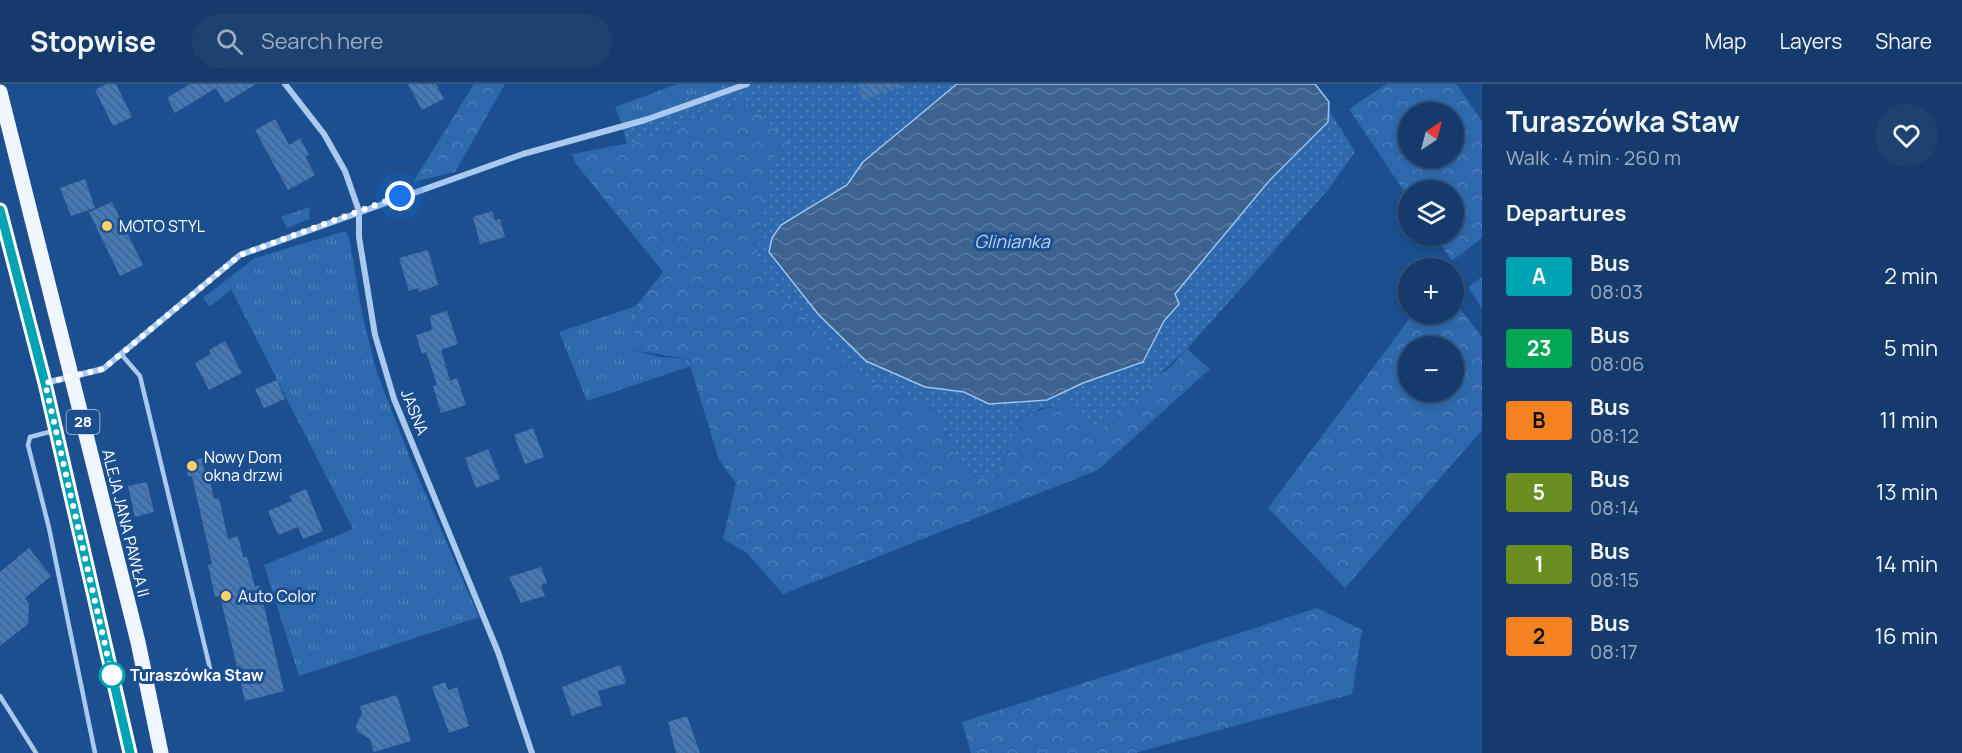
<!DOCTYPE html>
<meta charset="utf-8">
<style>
body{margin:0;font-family:Manrope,sans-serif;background:#1d4271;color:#f1f3f6;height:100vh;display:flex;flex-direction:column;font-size:22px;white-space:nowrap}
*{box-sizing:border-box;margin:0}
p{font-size:20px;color:#9dadc1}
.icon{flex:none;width:33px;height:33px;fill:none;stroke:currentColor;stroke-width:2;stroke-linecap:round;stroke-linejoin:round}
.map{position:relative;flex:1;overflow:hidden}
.drawer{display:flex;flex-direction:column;background:#143b6b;width:480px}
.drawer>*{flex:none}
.badge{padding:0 12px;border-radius:4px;font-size:21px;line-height:39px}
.needle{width:39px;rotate:36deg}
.buttons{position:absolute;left:1398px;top:18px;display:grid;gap:12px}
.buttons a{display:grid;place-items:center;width:66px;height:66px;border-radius:50%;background:#143b6b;box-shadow:0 3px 9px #0003,0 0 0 2px #33557e;font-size:30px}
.you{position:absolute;width:30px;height:30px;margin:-15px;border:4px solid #fff;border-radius:50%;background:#1a73e8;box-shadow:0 0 0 9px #1a73e833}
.map>.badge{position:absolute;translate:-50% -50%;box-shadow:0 0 0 3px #fff}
h2{padding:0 24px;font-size:22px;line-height:54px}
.round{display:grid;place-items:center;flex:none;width:63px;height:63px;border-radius:32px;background:#1d4271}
.head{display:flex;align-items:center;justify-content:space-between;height:102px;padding:0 24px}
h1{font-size:28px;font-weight:700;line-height:45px}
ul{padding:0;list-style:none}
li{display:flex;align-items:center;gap:18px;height:72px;padding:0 24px}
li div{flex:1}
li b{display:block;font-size:22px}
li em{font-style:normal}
li .badge{min-width:66px;font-weight:700;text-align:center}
header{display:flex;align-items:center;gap:36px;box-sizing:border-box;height:84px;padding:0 30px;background:#143b6b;border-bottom:2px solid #33557e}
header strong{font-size:28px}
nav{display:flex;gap:33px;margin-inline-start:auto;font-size:21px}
.search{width:420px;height:54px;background:#1d4271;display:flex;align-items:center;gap:15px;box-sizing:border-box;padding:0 21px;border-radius:33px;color:#9dadc1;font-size:22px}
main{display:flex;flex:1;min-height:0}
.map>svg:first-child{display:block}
.grass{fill:url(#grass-tufts)}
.forest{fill:url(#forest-crowns);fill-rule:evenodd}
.park{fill:url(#park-dots)}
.water{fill:url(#water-waves);stroke:#9cc4f0;stroke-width:1.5}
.building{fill:url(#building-back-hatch)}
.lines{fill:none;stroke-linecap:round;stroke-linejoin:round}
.lane{stroke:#a9c9ee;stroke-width:4.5}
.street{stroke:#a9c9ee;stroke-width:6}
.primary{stroke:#f0f6ff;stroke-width:15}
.line-casing{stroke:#fff;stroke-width:14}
.line{stroke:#00a3b4;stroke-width:9}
.walk{stroke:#fff;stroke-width:6;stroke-dasharray:0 10.8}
.poi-dot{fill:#ffd166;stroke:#1b4f8f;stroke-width:2}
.stop-dot{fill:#fff;stroke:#00a3b4;stroke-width:3}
.labels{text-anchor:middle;stroke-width:6;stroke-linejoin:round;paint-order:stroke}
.shield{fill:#1b4f8f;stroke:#bbcadd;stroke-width:1.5}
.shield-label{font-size:15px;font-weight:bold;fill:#fff}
.poi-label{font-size:16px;fill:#fff;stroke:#1b4f8f;text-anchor:start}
.street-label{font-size:16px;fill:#fff;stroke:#1b4f8f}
.stop-label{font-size:16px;font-weight:bold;fill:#fff;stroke:#1b4f8f;text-anchor:start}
.water-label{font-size:18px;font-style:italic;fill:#b5d3f5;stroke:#1b4f8f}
</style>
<header>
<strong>Stopwise</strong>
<div class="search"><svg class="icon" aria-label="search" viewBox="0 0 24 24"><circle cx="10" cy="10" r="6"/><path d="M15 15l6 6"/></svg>Search here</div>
<nav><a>Map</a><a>Layers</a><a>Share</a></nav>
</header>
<main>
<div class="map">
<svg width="1482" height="669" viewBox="0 0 1482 669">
<defs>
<pattern id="grass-tufts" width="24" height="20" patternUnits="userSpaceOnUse" patternTransform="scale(1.5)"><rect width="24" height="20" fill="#2e69ad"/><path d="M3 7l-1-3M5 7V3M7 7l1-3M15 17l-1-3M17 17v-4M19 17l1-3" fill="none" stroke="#4d80b9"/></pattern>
<pattern id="forest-crowns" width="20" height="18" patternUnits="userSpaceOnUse" patternTransform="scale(1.5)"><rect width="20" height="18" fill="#2e69ad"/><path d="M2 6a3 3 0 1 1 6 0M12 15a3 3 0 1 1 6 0" fill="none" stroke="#4d80b9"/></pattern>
<pattern id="park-dots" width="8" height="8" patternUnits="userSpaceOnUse" patternTransform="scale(1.5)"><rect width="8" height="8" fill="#2e69ad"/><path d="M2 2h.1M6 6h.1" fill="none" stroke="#4d80b9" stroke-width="1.8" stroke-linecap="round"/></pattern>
<pattern id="water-waves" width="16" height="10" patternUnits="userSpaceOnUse" patternTransform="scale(1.5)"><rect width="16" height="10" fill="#3c6290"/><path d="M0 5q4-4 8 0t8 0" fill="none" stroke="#597aa1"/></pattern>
<pattern id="building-back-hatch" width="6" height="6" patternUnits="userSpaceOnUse" patternTransform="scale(1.5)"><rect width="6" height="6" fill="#4478b7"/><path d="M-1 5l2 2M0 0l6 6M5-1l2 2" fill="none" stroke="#486282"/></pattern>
</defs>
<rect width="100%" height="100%" fill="#1b4f8f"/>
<g class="grass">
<polygon points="678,0 726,0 621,38 615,23"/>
<polygon points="310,123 309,135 287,144 281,133"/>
<polygon points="345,147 349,153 362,229 377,289 412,379 479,533 299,592 264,481 353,445 231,205 210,223 203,214 255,174"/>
<polygon points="636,222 632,266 661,273 688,275 691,282 587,317 559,248"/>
</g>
<g class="forest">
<polygon points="474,0 505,0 455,88 413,98"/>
<path d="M1387,0H1456L1482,37V154L1452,177L1435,152H1454V106H1408V113L1349,25ZM1408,28H1454V74H1408Z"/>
<path d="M748,19L792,60L920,320L936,331L967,393H996L1019,335C1063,314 1115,310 1160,290C1170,286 1179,273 1187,265L1210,285L1098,386L783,510L746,468L723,455L736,399L719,376L688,275L632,266L636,222L663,188L576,80L572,70L656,54L677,40Z"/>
<polygon points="1482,193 1482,224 1468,203"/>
<path d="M1454,217L1482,253V346L1345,504L1268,424L1413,230H1454ZM1454,262V308H1408V262Z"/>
<polygon points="1317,524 1362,546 1352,610 1135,669 971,669 962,638"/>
</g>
<polygon class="park" points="726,0 1313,0 1355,68 1327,107 1187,265 1095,349 1071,319 1042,324 1019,335 996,393 967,393 936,331 920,320 855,290 756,179 768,78 791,60 748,19 677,40 656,54 627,60 621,38"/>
<polygon class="water" points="957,0 1315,0 1329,18 1328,38 1269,97 1175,210 1179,220 1164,237 1143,278 1083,299 1047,316 989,320 964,308 925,303 866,277 818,230 769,168 772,154 781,141 847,101 863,78"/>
<g class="building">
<polygon points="107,0 116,0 132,33 113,42 95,6"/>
<polygon points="190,0 256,0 225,19 216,4 175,29 167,14"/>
<polygon points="408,0 436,0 444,15 422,26"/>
<polygon points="858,0 901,0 902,3 862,16"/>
<polygon points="275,35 289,61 300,54 309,71 305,72 315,91 288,106 255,46"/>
<polygon points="85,95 95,124 71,132 60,104"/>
<polygon points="112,118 143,181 120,192 89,128"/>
<polygon points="492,127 495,136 500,135 505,153 480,160 473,133"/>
<polygon points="428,166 438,201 419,208 418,204 409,207 399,174"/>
<polygon points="447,227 458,260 441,266 450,297 457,294 466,321 441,329 433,302 437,301 426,268 422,270 416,251 432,246 430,232"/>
<polygon points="225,257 242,289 209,306 195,279 211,270 209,266"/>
<polygon points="277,296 285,315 264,324 255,305"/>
<polygon points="533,344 544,373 525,380 514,351"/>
<polygon points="488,365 500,395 476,404 465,374"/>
<polygon points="202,374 205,388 208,387 214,415 219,414 228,455 238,452 243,473 247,473 255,503 259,501 284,607 245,617 220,512 215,513 208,481 212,480 192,392 188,392 186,379"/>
<polygon points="147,398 154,428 135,433 128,402"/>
<polygon points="306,405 323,447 303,455 298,443 278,451 268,427 292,417 290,412"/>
<polygon points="29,464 51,492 25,514 29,520 28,540 0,562 0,488"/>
<polygon points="541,483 547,499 541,501 545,512 521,519 509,493"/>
<polygon points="620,581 626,599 598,607 602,621 572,632 562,603"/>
<polygon points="445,598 448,606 457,603 469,642 449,649 432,603"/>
<polygon points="397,611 411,657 374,668 370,655 358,648 356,642 362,629 360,622"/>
<polygon points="687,632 700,669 676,669 668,638"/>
</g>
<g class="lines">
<g class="lane">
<polyline points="121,270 140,292 213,597"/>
<polyline points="53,347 30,353 28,361 49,444 95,669"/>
<polyline points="0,612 36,669"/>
</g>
<g class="street">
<polyline points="285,0 324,50 345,87 359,127 359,153 375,251 394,315 498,568 532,669"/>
<polyline points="45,299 103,285 240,171 523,70 645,36 747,0"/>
</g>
<g class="primary">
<polyline points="0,8 138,558 161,669"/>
<polyline points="0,126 45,299 130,669"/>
</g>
</g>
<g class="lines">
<defs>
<polyline id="line" points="0,126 45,299 130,669"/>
</defs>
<use href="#line" class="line-casing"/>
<use href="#line" class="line"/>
<polyline class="walk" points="112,591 113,596 45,299 103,285 240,171 400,112"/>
</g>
<g class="poi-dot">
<circle cx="107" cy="142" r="6"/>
<circle cx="192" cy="382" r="6"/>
<circle cx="226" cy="512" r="6"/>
</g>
<circle class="stop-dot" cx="112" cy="591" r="12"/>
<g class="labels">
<rect class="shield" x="66.5" y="326" width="33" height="24" rx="4.5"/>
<g class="shield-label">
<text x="83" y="343">28</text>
</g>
<g class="poi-label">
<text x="119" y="148">MOTO STYL</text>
<text x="204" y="379">Nowy Dom<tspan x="204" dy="18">okna drzwi</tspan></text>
<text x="238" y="518">Auto Color</text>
</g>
<g class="street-label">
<text transform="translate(415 328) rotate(68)" y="6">JASNA</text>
<text transform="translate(126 439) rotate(76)" y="6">ALEJA JANA PAWŁA II</text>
</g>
<g class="stop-label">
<text x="130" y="597">Turaszówka Staw</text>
</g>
<g class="water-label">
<text x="1012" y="164">Glinianka</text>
</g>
</g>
</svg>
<div class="buttons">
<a><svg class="needle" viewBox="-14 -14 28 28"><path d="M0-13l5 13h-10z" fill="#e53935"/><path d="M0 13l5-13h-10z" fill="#9dadc1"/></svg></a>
<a><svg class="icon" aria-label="layers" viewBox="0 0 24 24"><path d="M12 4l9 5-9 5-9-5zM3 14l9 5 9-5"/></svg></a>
<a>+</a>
<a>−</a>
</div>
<div class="you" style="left:400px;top:112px"></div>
</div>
<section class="drawer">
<div class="head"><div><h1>Turaszówka Staw</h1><p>Walk · 4 min · 260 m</p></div><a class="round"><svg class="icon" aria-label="heart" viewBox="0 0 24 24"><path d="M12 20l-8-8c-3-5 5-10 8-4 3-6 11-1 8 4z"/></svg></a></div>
<h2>Departures</h2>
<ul>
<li><span class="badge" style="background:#00a3b4;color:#fff">A</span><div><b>Bus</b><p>08:03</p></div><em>2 min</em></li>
<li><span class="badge" style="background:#00a651;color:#fff">23</span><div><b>Bus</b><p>08:06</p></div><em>5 min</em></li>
<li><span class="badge" style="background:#f58220;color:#111">B</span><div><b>Bus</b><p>08:12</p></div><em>11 min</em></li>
<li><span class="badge" style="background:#6b8e23;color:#fff">5</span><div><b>Bus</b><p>08:14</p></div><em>13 min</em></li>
<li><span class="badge" style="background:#6b8e23;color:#fff">1</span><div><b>Bus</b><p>08:15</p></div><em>14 min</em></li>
<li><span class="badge" style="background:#f58220;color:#111">2</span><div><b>Bus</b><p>08:17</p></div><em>16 min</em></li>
</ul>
</section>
</main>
